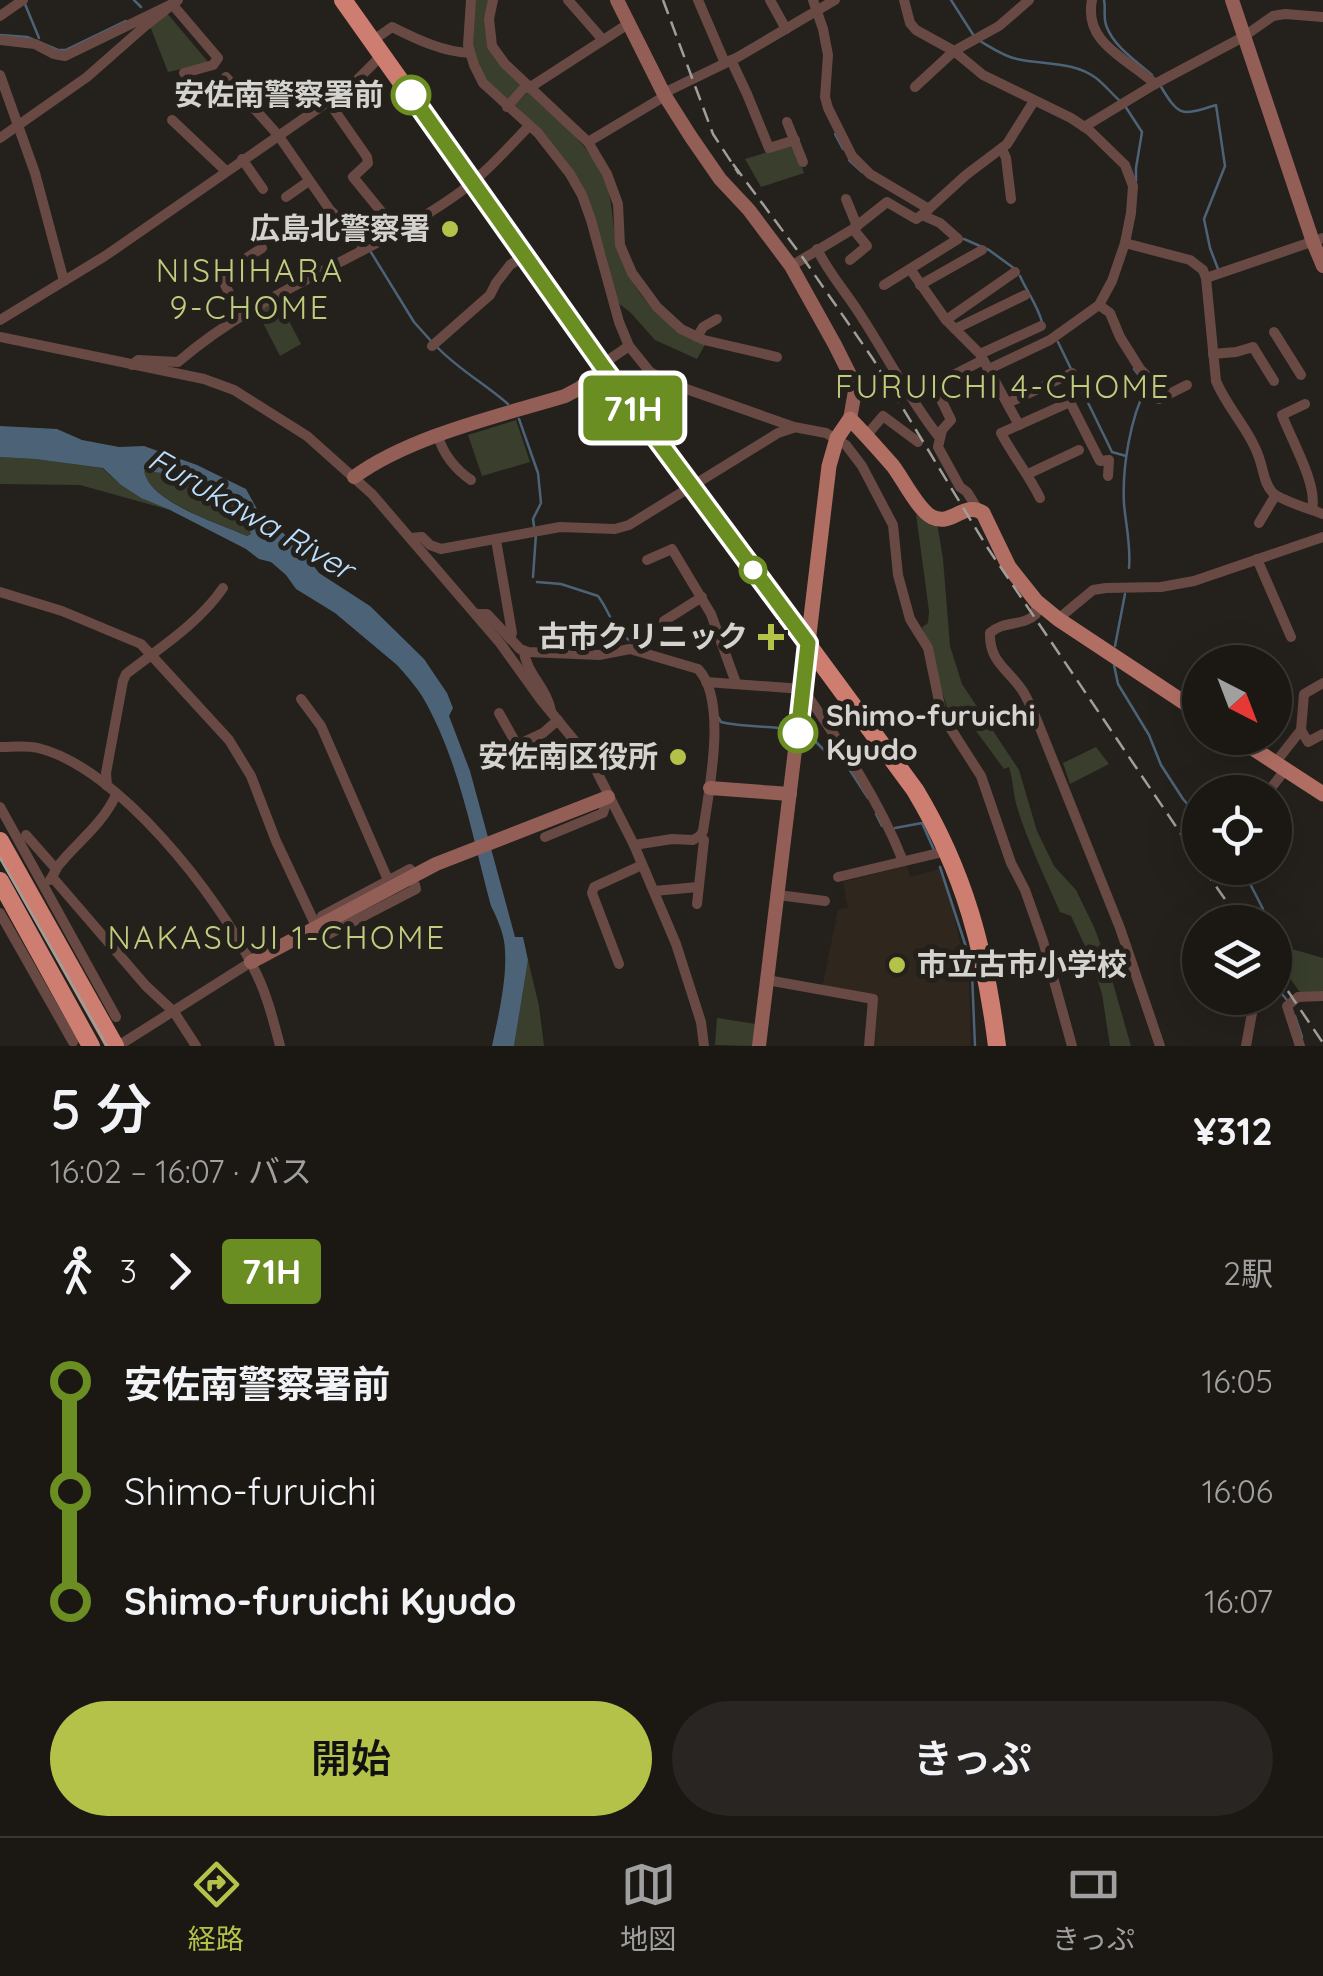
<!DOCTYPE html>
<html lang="ja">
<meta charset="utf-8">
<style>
body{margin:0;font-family:Quicksand,"Noto Sans JP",sans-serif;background:#282522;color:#f1f3f6;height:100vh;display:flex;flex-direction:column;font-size:38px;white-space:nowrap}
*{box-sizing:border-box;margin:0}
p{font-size:32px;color:#a0a0a0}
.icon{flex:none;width:55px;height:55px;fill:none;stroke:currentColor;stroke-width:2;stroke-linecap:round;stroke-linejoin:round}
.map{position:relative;height:1046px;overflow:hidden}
.side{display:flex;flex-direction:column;background:#1b1814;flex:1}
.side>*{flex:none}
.badge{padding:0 20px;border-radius:8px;font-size:35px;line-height:65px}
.needle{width:65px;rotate:138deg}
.fabs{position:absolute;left:1182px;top:645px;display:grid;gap:20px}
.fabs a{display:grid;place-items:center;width:110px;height:110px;border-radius:50%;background:#1b1814;box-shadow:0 10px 40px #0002,0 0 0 2px #393734;font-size:50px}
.map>.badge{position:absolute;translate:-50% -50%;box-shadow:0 0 0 5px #fff}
.legs{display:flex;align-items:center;gap:15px;height:110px;padding:0 50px;font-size:32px}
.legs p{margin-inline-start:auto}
.summary{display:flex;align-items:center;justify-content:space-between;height:170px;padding:0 50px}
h1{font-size:55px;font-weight:600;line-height:75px}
.action{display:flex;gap:20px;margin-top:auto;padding:20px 50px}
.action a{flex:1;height:115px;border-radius:60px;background:#b5c249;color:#111;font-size:40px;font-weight:600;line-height:115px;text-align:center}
.action a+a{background:#282522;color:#f1f3f6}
ul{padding:0 50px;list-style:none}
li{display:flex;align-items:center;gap:35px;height:110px;font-size:38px}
li i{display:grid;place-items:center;width:15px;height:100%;margin:0 12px;background:currentColor}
li i::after{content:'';width:25px;height:25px;margin:-12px;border:8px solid;border-radius:50%;background:#1b1814}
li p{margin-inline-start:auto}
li:first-child i{background:linear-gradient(#0000 50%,currentColor 0)}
li:last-child i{background:linear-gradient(currentColor 50%,#0000 0)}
.tab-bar{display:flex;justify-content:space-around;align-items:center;height:140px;border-top:2px solid #393734;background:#1b1814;font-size:28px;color:#a0a0a0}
.tab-bar a{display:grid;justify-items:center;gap:5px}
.tab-bar .active{color:#b5c249}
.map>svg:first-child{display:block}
.built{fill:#2f271d}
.green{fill:#393f2c}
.water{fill:#4c6377;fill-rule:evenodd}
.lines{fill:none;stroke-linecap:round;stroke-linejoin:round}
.stream{stroke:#4c6377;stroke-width:2.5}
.street{stroke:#694943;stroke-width:10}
.secondary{stroke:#925e56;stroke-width:14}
.primary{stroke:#b16f64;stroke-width:15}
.highway{stroke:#ce7e70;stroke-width:18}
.tram{stroke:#a09e99;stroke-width:2.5}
.rail{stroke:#a09e99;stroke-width:2.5;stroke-dasharray:15 8;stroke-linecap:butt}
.line-1-casing{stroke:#fff;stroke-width:22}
.line-1{stroke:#6b8e23;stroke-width:15}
.stop-1-dot{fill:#fff;stroke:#6b8e23;stroke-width:5}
.poi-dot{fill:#b5c249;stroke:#24201b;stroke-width:4}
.labels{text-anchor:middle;stroke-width:10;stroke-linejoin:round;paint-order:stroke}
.stop-label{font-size:30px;font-weight:bold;fill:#d5d3cf;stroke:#24201b;text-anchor:end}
.poi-label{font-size:30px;font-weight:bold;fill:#d5d3cf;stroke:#24201b;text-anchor:end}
.neighbourhood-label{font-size:32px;letter-spacing:2.5px;fill:#c1cb7e;stroke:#24201b}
.water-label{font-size:32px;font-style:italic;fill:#bbe0ff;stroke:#24201b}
</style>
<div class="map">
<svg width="1323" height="1046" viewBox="0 0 1323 1046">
<rect width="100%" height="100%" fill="#24201b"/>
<polygon class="built" points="907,866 910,877 939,869 950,899 969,980 971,1046 871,1046 875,998 822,989 838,909 848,908 843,882"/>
<g class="green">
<path d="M474,0H489C481,48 489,52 522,85L507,101C467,65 471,51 474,0Z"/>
<polygon points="166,12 209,63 168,72 150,26"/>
<path d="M529,91C555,117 584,140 602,173C614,196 611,225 618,249C627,281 651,312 678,330C686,335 697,339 706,343L697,359L655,340L631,313L617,302L606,255L585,193L547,137L515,105Z"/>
<polygon points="794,144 804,173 761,187 745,159"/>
<polygon points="278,300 301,344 280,356 257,311"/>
<polygon points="516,420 530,462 482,476 468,435"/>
<polygon points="0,457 35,459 102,468 121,485 141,498 170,510 80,485 0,484"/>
<path d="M143,471C151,471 160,471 168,473C198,480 240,503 251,534L247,536C219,523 152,503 143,471Z"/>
<path d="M916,514L937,523L943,559L950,646L962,684L1019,770L1037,831L1054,866L1076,890L1094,927L1106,959L1131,1046H1110L1102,994L1090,957L1071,916L1060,912C1045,877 1028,843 1017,807C1013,793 1013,780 1009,767L1004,769L965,716L955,728C941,695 934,660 922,627L928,623L929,611Z"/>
<polygon points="1096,747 1109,764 1070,784 1063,763"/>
<polygon points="1275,944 1323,958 1323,992 1301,994 1275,957"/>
<polygon points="528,960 539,1006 544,1046 514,1046"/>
<polygon points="717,1018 756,1024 753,1046 715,1045"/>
</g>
<path class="water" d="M0,426L57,429L82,440L119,447L144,446L197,465L246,489L258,511L299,547L319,573L370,606L424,659L447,693L453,708L449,716L470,771L515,937H523L528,960L514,1046H492C498,1018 507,979 505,951C505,936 498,920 491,906C472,836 459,759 422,696C415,685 406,675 397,665L335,613L296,589L286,575L271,562L259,559L246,549L170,510L141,498L121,485L103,468L35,459L0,457ZM144,471C180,472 239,496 251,534L247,536C220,524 149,502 144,471Z"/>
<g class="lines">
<g class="stream">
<polyline points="134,0 141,7"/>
<polyline points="951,0 974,36"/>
<path d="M1104,0C1106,9 1103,16 1106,25C1113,46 1136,61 1152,75"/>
<polyline points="25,4 39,38"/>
<polyline points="0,35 27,37 58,50 66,50 126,21"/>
<path d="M980,41C992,48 1003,56 1017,59C1043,65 1073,61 1096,78C1105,85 1112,94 1120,101"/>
<path d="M1160,85C1180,119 1182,115 1216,105L1225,166L1204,219L1210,248L1218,269"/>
<polyline points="1125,106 1142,132 1136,168 1136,181"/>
<polyline points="835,134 843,149"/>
<polyline points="849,160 862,172"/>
<polyline points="964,239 989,250 1015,269"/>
<polyline points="369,249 414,322 431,341"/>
<path d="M1020,276C1027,292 1037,304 1042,322"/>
<polyline points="1058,342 1072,371"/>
<path d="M437,347C458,369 485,384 508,404"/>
<polyline points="1076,378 1112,452 1126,456"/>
<polyline points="519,419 538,473 541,503 533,519 534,526"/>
<path d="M1129,568C1131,546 1126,526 1124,504C1122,468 1130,418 1147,386L1134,369"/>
<polyline points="533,577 536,534"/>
<path d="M537,582L561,584L598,596C615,619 609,632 642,647"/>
<polyline points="1115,646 1125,594"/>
<polyline points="1114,665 1118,684 1149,735 1161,765 1183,799 1200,818"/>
<path d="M718,717L721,722C741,727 769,726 791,729"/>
<polyline points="805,731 825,751 842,758 868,798"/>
<polyline points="876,814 882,826"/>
<polyline points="895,828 922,823 934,850"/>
<polyline points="940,867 967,950 972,973 975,1046"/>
<polyline points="1242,868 1263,909 1263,922"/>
<polyline points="1275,986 1287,1000"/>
<polyline points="1295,1016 1302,1037"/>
</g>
<g class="street">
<polyline points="471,0 468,45 474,65 483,83 538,133 570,174 582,195 591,220 619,322 629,346 650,372 675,385 794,427 826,433 846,445 862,466 893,525 898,575 910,619 928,648 940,706 949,726 981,776 1011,863 1025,890 1043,941 1072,1046"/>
<polyline points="493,0 489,19 492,46 505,64 588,142 607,174 618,204 620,245 632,273 657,307 681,329 704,340 777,357"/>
<polyline points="568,0 603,40"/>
<polyline points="698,0 725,63"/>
<polyline points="770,0 786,29"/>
<polyline points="813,0 823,29 828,55 825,97 828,108 852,156 870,174 929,209"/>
<polyline points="904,0 910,23 916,30 954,51 983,75 1071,118 1089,130 1125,165 1133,186 1131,213 1125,243 1112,281 1099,305 1050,340 989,369"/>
<path d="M1092,0C1083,44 1129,59 1155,84"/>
<polyline points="0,16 23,0"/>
<polyline points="0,40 35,44 54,54 65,56 172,4 218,58 213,65 184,73"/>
<path d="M372,41L392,27C416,39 443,52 470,53"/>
<polyline points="731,60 747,94 769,148 795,140"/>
<polyline points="0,75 35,173 64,281"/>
<polyline points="226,77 278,135 330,210 350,229 364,248"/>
<polyline points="915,87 954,51 999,26 1029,0"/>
<polyline points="328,101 367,157 368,163 353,177 397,231"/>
<polyline points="507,107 524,88 529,88 628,24"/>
<polyline points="172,120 226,171"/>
<polyline points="787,122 803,162"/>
<polyline points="1084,127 1155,84 1243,37 1273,16 1285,14 1323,17"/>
<polyline points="0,138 87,77 145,26 178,0"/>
<polyline points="588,142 665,96 670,90 738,57 835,0"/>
<polyline points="1002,149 1006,158 1011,199"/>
<polyline points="242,159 263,189"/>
<polyline points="286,197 309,181"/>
<polyline points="846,199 857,226"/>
<path d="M1125,243L1190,260L1203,270L1206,278L1216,381C1228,410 1253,433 1261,464C1264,474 1265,485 1273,493C1282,501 1310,509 1323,514"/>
<path d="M817,249C829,274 847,293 861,316C887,356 909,399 939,437"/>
<polyline points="850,260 867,246 853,229"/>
<polyline points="791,266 853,229 887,202 916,219 922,215"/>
<polyline points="910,269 946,320 980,354 1019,425"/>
<polyline points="1206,278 1323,238"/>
<polyline points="884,285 958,239 940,223 922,215 966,175 1007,144 1034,101"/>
<polyline points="920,285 982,250"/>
<polyline points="1099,305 1110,313 1120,337 1140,369 1149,378 1159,399 1187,385"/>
<polyline points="241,316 220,275 262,248"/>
<polyline points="0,320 105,256 352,85 382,55"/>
<polyline points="946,320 1015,272"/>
<polyline points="955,329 1025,295"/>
<polyline points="1274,332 1301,375"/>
<polyline points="0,337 204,379 234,390 307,436 372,494 500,643 541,700 583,751 596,770 634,845 676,944 701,1022 704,1046"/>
<polyline points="697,337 703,327 717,319"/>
<polyline points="432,346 490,295 496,283 510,265 524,256"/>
<polyline points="980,354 1041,326"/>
<polyline points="1213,354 1236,352 1253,347 1274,381"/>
<path d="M132,365L138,360L178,362C261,290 367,258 456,195C484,175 506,150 529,126"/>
<polyline points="604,367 610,359 629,346"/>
<polyline points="1008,403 1072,373"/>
<path d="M1305,404L1282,415C1291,439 1318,485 1312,509"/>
<path d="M438,436C443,454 456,470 471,480"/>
<polyline points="866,436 883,416 918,442"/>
<polyline points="1028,474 1079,450"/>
<path d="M1040,498C1029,475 1013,456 1001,433L1070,402L1100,461L1109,460L1108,476"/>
<polyline points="977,508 967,492 960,487 938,447 942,430 951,420 934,385 983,360"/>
<polyline points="1259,523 1275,496"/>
<polyline points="411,538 422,537 430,545 441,549 560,527 615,529 629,525 778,433 793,428"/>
<polyline points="496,540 512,633 510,639"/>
<polyline points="1257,559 1291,637"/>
<polyline points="647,560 672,549 711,614 736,683"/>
<polyline points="0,592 62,611 141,644 229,740 251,776 276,841 316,926"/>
<path d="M1036,601V614C1023,627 1004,620 990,633C989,662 1008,669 1022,690C1027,697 1030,706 1034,713L1120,928L1160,1046"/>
<path d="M476,614H487L520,649L528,652L599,655L630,649L698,669C728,700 709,790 703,831L700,836L693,840L672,839L634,845"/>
<polyline points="1058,619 1093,590 1106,588 1161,587 1194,581 1323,537"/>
<polyline points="664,621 702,597"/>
<path d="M524,651C526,673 547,688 551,711"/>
<path d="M706,682L803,689C842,746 877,796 903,861"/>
<polyline points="1323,683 1304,694 1301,730 1308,742 1323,734"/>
<polyline points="301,699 321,726 388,880"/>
<polyline points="499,713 517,745 543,733 558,720"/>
<path d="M0,747C12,747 26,745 38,748C118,767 218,896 253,967C266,991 273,1019 280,1046"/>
<polyline points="1275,763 1301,730"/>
<path d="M107,786L106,773L123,681L126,674C161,647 198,624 223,588"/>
<polyline points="1268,792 1285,770"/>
<polyline points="0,807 116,1017"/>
<polyline points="26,835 56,869"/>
<polyline points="545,837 603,813 608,797"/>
<polyline points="1197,840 1200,845"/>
<polyline points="1215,868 1217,870 1223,868"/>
<polyline points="411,872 410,869 322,916 316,926 329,934 416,889 415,885"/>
<polyline points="838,877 947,851"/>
<polyline points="53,878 146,986 174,1012 196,1046"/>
<path d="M50,880C53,876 55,871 58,866C77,842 102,825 116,795"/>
<polyline points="654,891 698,887"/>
<polyline points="778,895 825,901"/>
<polyline points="697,904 704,840 700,836"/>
<polyline points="0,913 73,1042"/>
<polyline points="619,964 592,893 594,887 642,865"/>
<polyline points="767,980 873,999 869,1046"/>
<polyline points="118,1046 251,962"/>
<polyline points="1246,1046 1254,1002"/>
<polyline points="1300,1046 1287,1006 1298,997 1323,996"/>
</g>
<g class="secondary">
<polyline points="617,0 665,96 691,137 720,179 749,210 791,266 835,345 853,381 855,391 850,419"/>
<polyline points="1232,0 1313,242 1323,266"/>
<path d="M354,477C410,436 499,416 565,396L580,388L604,368"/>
<polyline points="710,788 790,794"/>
<polyline points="251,962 436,864 608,797"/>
<polyline points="759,1046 808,643"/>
</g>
<g class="primary">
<path d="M808,643L829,466L837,438L850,419C865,434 879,450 893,466C903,479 918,510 932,517C952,527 964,500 983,513L1009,567L1036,601L1058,619L1200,713"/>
<polyline points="1237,738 1323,794"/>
</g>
<g class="highway">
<path d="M343,0L604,368L915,790C965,873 985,951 997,1046"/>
<polyline points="0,841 115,1046"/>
<polyline points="0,881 91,1046"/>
</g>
<polyline class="tram" points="0,858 107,1046"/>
<g class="rail">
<polyline points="663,0 713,134 739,174"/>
<polyline points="733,164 803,258 873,359 987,547 1200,862"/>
<polyline points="1203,868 1241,922"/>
<polyline points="1275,972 1323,1043"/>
</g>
</g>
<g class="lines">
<defs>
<polyline id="line-1" points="411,95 604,368 808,643 798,733"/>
</defs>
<use href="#line-1" class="line-1-casing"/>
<use href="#line-1" class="line-1"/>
</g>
<g class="stop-1-dot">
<circle cx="411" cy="95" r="18"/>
<circle cx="753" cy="570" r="12"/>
<circle cx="798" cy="733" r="18"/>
</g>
<g class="poi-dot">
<circle cx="450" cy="229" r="10"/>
<path d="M766 622h10v10h10v10h-10v10h-10v-10h-10v-10h10z"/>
<circle cx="678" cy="757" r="10"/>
<circle cx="897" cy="965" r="10"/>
</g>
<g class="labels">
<g class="stop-label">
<text x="384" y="105">安佐南警察署前</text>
<text x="826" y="726" text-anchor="start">Shimo-furuichi<tspan x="826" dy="34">Kyudo</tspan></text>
</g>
<g class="poi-label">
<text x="430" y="239">広島北警察署</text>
<text x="748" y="647">古市クリニック</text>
<text x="658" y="767">安佐南区役所</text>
<text x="917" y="975" text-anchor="start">市立古市小学校</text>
</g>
<g class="neighbourhood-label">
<text x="250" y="282">NISHIHARA<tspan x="250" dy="37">9-CHOME</tspan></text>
<text x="1003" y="398">FURUICHI 4-CHOME</text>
<text x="277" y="949">NAKASUJI 1-CHOME</text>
</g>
<g class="water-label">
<text transform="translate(251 514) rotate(30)" y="11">Furukawa River</text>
</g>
</g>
</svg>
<div class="fabs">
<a><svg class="needle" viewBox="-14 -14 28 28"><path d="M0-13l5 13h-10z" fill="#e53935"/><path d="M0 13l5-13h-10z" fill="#a0a0a0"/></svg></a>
<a><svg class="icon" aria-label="locate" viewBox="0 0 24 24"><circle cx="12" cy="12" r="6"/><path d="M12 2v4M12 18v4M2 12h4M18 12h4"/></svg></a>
<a><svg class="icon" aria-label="layers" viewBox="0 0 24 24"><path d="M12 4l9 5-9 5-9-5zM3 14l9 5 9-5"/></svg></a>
</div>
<b class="badge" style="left:633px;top:408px;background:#6b8e23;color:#fff">71H</b>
</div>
<section class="side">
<div class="summary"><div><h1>5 分</h1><p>16:02 – 16:07 · バス</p></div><b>¥312</b></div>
<div class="legs"><svg class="icon" aria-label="walk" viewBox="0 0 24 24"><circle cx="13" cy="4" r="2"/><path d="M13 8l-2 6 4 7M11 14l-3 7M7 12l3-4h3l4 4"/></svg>3<svg class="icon" aria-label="forward" viewBox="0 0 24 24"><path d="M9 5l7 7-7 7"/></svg><b class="badge" style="background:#6b8e23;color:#fff">71H</b><p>2駅</p></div>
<ul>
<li><i style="color:#6b8e23"></i><b>安佐南警察署前</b><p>16:05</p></li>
<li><i style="color:#6b8e23"></i><span>Shimo-furuichi</span><p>16:06</p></li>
<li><i style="color:#6b8e23"></i><b>Shimo-furuichi Kyudo</b><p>16:07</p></li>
</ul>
<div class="action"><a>開始</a><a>きっぷ</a></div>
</section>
<nav class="tab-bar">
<a class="active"><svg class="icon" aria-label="directions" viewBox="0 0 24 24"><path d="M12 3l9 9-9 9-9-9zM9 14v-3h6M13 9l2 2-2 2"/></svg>経路</a>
<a><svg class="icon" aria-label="map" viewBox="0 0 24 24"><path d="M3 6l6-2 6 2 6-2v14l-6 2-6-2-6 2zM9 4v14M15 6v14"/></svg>地図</a>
<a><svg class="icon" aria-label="tickets" viewBox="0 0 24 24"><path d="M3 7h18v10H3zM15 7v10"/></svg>きっぷ</a>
</nav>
